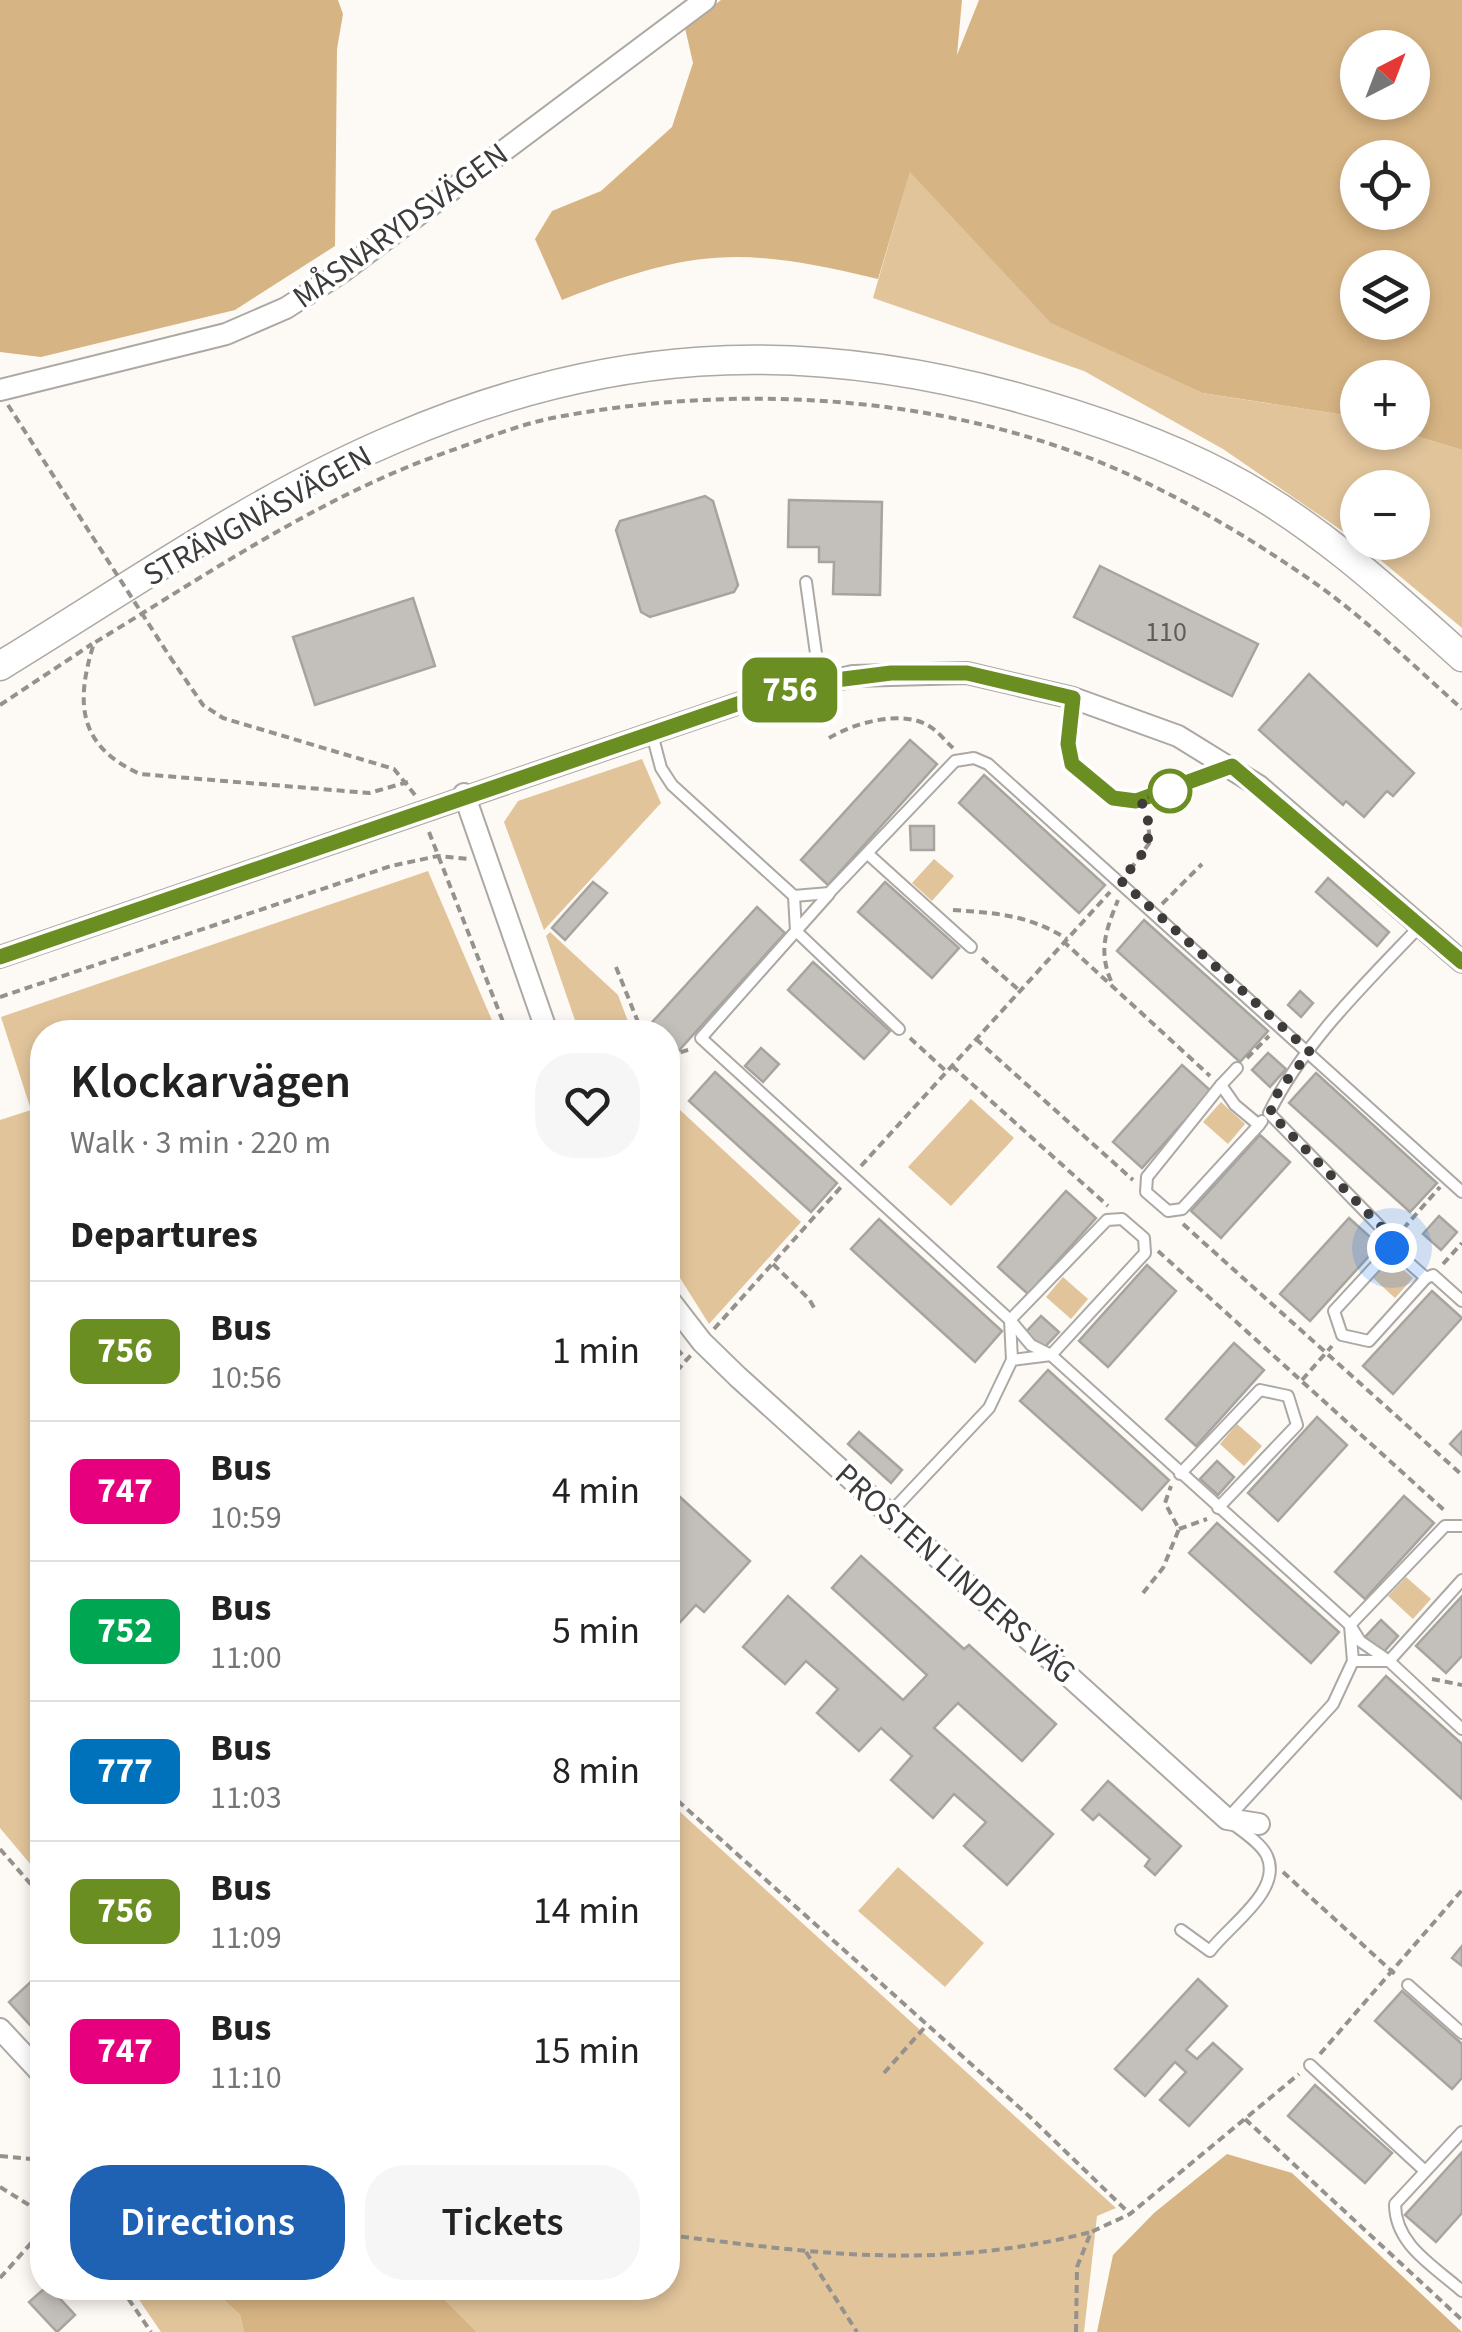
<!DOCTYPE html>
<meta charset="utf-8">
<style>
body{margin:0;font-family:"Source Sans 3",sans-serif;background:#f6f6f6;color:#222;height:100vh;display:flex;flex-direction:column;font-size:38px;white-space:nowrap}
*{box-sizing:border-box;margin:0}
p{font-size:32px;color:#767676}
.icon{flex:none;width:55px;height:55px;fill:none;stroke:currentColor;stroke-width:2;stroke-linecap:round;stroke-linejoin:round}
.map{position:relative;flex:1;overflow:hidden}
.details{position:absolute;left:30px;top:1020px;width:650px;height:1280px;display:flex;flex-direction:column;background:#fff;border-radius:40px;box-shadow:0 5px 15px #0003}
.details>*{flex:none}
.badge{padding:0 20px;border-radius:15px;font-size:35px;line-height:65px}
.needle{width:65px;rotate:42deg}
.fabs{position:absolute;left:1340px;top:30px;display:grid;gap:20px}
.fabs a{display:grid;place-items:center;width:90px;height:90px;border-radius:50%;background:#fff;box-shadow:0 5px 15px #0003;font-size:50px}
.you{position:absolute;width:50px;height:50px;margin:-25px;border:8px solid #fff;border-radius:50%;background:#1a73e8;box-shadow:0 0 0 15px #1a73e833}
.map>.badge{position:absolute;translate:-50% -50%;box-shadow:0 0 0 5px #fff}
h2{padding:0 40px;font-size:38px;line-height:90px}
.round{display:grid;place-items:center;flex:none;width:105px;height:105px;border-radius:40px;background:#f6f6f6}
.head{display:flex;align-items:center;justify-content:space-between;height:170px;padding:0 40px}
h1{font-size:48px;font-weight:600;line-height:75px}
.button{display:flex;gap:20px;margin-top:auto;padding:20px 40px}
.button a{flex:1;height:115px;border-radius:40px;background:#1f61b2;color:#fff;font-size:40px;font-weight:600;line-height:115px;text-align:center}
.button a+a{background:#f6f6f6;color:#222}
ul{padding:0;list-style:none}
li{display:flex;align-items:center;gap:30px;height:140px;padding:0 40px;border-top:2px solid #e0e0e0}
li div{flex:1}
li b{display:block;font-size:38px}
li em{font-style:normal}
li .badge{min-width:110px;font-weight:700;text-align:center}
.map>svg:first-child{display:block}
.green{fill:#e1c49a}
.forest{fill:#d7b483;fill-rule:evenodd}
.building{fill:#c3bfba;stroke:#a7a49f;stroke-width:2.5}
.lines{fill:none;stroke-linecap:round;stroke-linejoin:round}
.service-casing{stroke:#aca9a4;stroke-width:14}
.minor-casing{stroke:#aca9a4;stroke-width:24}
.secondary-casing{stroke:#aca9a4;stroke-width:31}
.path{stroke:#95928e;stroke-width:4;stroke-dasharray:8 5;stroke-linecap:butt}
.service{stroke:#fff;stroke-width:10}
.minor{stroke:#fff;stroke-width:20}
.secondary{stroke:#fff;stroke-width:28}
.path-bridge{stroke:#95928e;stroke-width:4;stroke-dasharray:8 5;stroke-linecap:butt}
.line-casing{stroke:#fff;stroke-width:22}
.line{stroke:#6b8e23;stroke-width:15}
.walk{stroke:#3e3c3a;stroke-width:10;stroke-dasharray:0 18}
.stop-dot{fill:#fff;stroke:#6b8e23;stroke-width:5}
.labels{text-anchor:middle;stroke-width:8;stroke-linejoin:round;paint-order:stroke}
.number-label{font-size:28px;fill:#5f5d5a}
.street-label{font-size:32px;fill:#3e3c3a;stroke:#fff}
</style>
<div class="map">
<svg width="1462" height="2332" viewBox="0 0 1462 2332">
<rect width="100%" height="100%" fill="#fdf9f4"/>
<g class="green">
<polygon points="910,171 1052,323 1202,393 1356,417 1358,432 1406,433 1462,450 1462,628 1360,543 1412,542 1412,488 1358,488 1357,541 1223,449 1084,371 873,298"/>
<polygon points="642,759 661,803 544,930 504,822 518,801"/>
<polygon points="934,859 954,876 932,901 912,883"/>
<polygon points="428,871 497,1032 42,1032 42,1878 0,1828 0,1120 31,1110 1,1017"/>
<polygon points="550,932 618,995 632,1032 579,1032 546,936"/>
<polygon points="668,1092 680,1110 801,1222 709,1324 668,1259"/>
<polygon points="971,1099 1014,1138 951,1206 908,1167"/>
<polygon points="1221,1102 1245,1124 1228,1144 1203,1122"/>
<polygon points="1388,1256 1413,1278 1395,1298 1371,1276"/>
<polygon points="1063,1277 1088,1299 1071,1319 1046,1297"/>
<polygon points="1237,1424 1262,1446 1244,1466 1220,1444"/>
<polygon points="1406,1577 1431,1599 1413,1619 1388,1596"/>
<polygon points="668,1801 1116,2208 1097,2216 1084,2332 477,2332 439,2294 426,2288 668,2288"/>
<polygon points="898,1867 984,1943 945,1987 858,1911"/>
<polygon points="131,2288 211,2288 240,2315 244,2332 161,2332"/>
</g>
<g class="forest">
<polygon points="0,0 338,0 343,14 337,49 335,246 235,310 41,357 0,352"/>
<path d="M721,0H962L957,55L979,0H1462V450L1406,433L1412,432V378H1358L1357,417L1202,393L1051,323L910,172L878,279C742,246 693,248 562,300L535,239L552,211L601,191L672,127L693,63L685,28ZM1358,48H1412V102H1358ZM1358,158H1412V212H1358ZM1358,268H1412V322H1358Z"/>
<polygon points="1227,2154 1292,2173 1462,2332 1097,2332 1113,2255 1154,2213"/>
<polygon points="211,2288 426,2288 439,2294 477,2332 244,2332 240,2315"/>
</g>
<g class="building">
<polygon points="705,496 713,501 738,585 734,592 650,617 641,612 616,530 620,521"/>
<polygon points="789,500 882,502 880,595 833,594 834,562 819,562 819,547 788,547"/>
<polygon points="1100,566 1258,644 1232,696 1074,617"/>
<polygon points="413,598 435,666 315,705 293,637"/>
<polygon points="1309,674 1414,773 1393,796 1387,791 1364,817 1346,801 1343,805 1259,730"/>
<polygon points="910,740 937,764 828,885 801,860"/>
<polygon points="984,775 1105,885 1079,913 959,803"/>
<polygon points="910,826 934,826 934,850 911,850"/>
<polygon points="1328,878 1389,932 1377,946 1316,892"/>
<polygon points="593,882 607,893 565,940 552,928"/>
<polygon points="885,882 959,948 932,978 858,912"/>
<polygon points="757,907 785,933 674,1056 668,1050 668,1032 645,1030"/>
<polygon points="1144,920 1268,1031 1240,1062 1117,951"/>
<polygon points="813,962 890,1031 864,1059 788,990"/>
<polygon points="1300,991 1313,1003 1301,1017 1288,1005"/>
<polygon points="761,1048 779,1064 763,1082 745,1066"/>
<polygon points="1268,1053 1286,1069 1270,1087 1252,1070"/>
<polygon points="1182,1065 1211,1091 1142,1168 1113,1142"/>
<polygon points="715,1072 837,1183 811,1212 689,1101"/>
<polygon points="1316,1073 1437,1183 1410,1212 1289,1103"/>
<polygon points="1260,1135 1290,1162 1221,1238 1191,1211"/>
<polygon points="1066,1191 1096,1218 1028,1294 998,1267"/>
<polygon points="1439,1216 1457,1232 1441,1250 1423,1234"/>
<polygon points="1349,1218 1379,1245 1310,1321 1280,1294"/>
<polygon points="879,1219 1002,1331 975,1362 851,1249"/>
<polygon points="1147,1265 1176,1291 1108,1367 1079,1341"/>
<polygon points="1432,1291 1462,1318 1393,1394 1363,1366"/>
<polygon points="1041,1316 1059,1332 1042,1350 1025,1333"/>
<polygon points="1234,1343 1264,1370 1196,1446 1166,1419"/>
<polygon points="1048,1370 1169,1480 1142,1510 1020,1401"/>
<polygon points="1317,1417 1347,1445 1278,1521 1248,1493"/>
<polygon points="1462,1431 1462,1455 1450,1444"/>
<polygon points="859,1432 902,1470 891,1483 848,1444"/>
<polygon points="1217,1461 1234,1477 1218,1495 1200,1479"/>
<polygon points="668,1486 750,1561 704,1612 696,1605 671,1632 668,1629"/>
<polygon points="1404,1496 1434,1523 1365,1599 1335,1572"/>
<polygon points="1217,1523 1339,1632 1311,1663 1189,1553"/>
<polygon points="861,1556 964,1649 969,1645 1056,1724 1022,1761 958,1703 934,1728 1053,1834 1007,1885 964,1846 986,1822 954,1794 933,1818 891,1780 912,1756 881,1728 859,1751 817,1713 838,1689 806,1661 785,1684 743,1647 788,1596 903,1700 927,1675 832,1588"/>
<polygon points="1462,1596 1462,1656 1446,1673 1416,1646"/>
<polygon points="1381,1620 1398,1636 1382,1654 1365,1637"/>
<polygon points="1386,1676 1462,1744 1462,1799 1359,1706"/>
<polygon points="1108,1781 1181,1846 1155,1875 1145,1866 1150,1859 1099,1814 1093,1820 1082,1810"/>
<polygon points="1462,1946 1462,1966 1452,1958"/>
<polygon points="36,1977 42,1984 42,2014 30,2025 9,2002"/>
<polygon points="1198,1979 1227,2006 1186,2050 1197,2059 1213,2043 1242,2069 1189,2126 1160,2100 1186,2072 1175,2062 1145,2096 1115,2069"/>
<polygon points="1402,1991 1462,2044 1462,2078 1452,2089 1375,2021"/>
<polygon points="1315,2085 1392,2153 1365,2183 1288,2116"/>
<polygon points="1462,2152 1462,2213 1436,2242 1405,2215"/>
<polygon points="45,2288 50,2288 75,2315 57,2332 29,2302"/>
</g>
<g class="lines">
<defs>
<g id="service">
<polyline points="806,582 820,682"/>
<polyline points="1073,698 1068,744 1073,764 1113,799 1136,801 1226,769"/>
<polyline points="652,734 661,768 672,785 794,896 829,893 955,761 974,758 988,764 1462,1192"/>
<polyline points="868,854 971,947"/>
<polyline points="829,894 796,931 899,1029"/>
<polyline points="794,896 796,931 701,1038 1010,1320 1031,1345 1051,1355 1350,1625 1360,1641 1389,1661 1462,1729"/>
<path d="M1420,926C1366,983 1304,1042 1269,1113L1393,1240L1392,1248L1426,1278L1433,1275L1462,1301"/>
<polyline points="1237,1068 1221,1085 1235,1105 1259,1125 1262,1121"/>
<polyline points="1221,1085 1147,1177 1146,1192 1168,1211 1182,1209 1259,1125"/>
<polyline points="1392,1248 1334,1311 1342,1335 1369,1341 1426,1278"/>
<polyline points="1180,1474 1260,1390 1288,1396 1297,1425 1218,1508"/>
<polyline points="890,1513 989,1408 1012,1360 1010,1320 1107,1220 1122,1219 1144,1238 1145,1253 1051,1355 1012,1360"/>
<polyline points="1353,1661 1389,1661 1462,1580"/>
<path d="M1181,1930L1210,1951C1228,1926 1283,1891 1267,1856C1261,1842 1238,1829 1227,1819L1333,1704L1353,1661L1350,1625L1445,1526H1462"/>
<polyline points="1408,1985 1462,2033"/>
<polyline points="1310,2065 1425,2171"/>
<path d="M1462,2132L1395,2204C1395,2245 1434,2266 1462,2291"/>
</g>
<g id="minor">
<polyline points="0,390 226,334 286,308 342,272 705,0"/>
<polyline points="464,794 547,1032"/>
<polyline points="0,957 740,703 853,676 967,673 1073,698 1178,736 1259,786 1462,962"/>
<polyline points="668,1298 702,1342 738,1377 1227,1819 1259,1824"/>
<polyline points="0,2029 42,2074"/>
</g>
<path id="secondary" d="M0,666C128,588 255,498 394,439C602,349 793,337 1012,396C1085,416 1157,440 1224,475C1313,521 1389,591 1462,657"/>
</defs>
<use href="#service" class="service-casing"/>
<use href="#minor" class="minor-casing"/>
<use href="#secondary" class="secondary-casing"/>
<g class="path">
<polyline points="8,405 92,536"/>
<polyline points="170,657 203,705 223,718 394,769 415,795"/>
<polyline points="0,705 92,644"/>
<path d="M829,738C854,723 902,709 929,726C938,731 945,741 953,748"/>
<path d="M408,782L369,793L140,774C78,746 75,703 94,643C208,574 321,496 447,452C484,439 525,422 563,416C733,385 924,394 1087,457C1165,487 1243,533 1312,581C1365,618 1414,666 1462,709"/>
<polyline points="429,832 507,1032"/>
<polyline points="1130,870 1150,842 1147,812"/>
<polyline points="1162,904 1202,864"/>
<path d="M953,910C997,913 1029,915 1067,939"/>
<polyline points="1063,941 1210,1076"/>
<polyline points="982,958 1020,991"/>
<polyline points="616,967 642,1032"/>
<path d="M1111,981C1098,950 1106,930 1118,900"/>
<polyline points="0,997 391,866 438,856 468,859"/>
<polyline points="910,1038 947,1072"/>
<polyline points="976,1039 1133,1180"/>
<polyline points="668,1056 691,1049"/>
<polyline points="1247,1058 1269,1036"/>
<polyline points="952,1066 1108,1206"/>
<polyline points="861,1166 1110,892"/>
<polyline points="1183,1224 1462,1475"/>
<polyline points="1403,1229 1440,1187"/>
<polyline points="1158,1251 1444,1510"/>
<polyline points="773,1264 809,1299 816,1311"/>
<polyline points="1443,1264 1462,1243"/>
<polyline points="714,1329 841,1187"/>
<polyline points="668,1339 687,1360"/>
<polyline points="1302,1380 1332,1346"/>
<polyline points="668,1381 691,1355"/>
<polyline points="1179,1529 1207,1519"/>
<polyline points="1143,1593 1163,1568 1179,1529 1165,1503 1171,1486"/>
<polyline points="1432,1679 1462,1685"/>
<polyline points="668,1792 1030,2117 1130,2214"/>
<polyline points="0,1849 42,1897"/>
<polyline points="1283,1872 1397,1976"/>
<polyline points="1320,2054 1462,1890"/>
<polyline points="884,2073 925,2027"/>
<polyline points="1245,2119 1462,2320"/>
<polyline points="0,2156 42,2160"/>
<polyline points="0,2187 42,2213"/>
<path d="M668,2235C822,2254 937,2271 1091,2232"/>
<polyline points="806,2252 857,2332"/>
<polyline points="0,2278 42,2231"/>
<polyline points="121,2288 151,2332"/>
<polyline points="1076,2332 1077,2267 1091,2232 1130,2214 1299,2074"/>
</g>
<use href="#service" class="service"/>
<use href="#minor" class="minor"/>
<use href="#secondary" class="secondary"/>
<polyline class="path-bridge" points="92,536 170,657"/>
</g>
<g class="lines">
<defs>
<polyline id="line" points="0,957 740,703 820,682 891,673 967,673 1073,698 1068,744 1072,764 1113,798 1136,801 1232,766 1462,962"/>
</defs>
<use href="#line" class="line-casing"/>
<use href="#line" class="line"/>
<path class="walk" d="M1170,791L1140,799C1158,834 1147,854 1120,880L1310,1052L1279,1090L1270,1113L1394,1240L1392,1248"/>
</g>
<circle class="stop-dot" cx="1170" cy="791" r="20"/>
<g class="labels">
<g class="number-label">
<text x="1166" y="641">110</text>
</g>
<g class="street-label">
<text transform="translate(400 225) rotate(-36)" y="11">MÅSNARYDSVÄGEN</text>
<text transform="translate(257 515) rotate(-29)" y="11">STRÄNGNÄSVÄGEN</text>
<text transform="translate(956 1573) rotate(42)" y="11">PROSTEN LINDERS VÄG</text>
</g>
</g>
</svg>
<div class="fabs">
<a><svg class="needle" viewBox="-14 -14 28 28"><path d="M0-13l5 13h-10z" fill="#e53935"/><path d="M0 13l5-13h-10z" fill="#767676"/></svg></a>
<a><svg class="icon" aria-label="locate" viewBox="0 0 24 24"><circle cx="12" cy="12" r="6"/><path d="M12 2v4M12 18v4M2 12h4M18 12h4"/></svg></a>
<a><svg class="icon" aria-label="layers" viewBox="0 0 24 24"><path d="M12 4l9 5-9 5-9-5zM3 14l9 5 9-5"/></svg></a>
<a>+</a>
<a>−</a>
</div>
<div class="you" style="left:1392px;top:1248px"></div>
<b class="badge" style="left:790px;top:690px;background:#6b8e23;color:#fff">756</b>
<section class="details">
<div class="head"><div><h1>Klockarvägen</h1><p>Walk · 3 min · 220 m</p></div><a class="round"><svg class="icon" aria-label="heart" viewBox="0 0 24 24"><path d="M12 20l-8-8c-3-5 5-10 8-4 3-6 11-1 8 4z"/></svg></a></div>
<h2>Departures</h2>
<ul>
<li><span class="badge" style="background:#6b8e23;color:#fff">756</span><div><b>Bus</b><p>10:56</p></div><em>1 min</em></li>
<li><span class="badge" style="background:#e6007e;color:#fff">747</span><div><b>Bus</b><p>10:59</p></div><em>4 min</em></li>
<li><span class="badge" style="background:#00a651;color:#fff">752</span><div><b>Bus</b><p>11:00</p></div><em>5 min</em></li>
<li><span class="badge" style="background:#0072bc;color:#fff">777</span><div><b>Bus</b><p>11:03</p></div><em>8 min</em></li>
<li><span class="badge" style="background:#6b8e23;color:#fff">756</span><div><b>Bus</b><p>11:09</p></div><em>14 min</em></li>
<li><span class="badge" style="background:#e6007e;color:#fff">747</span><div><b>Bus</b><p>11:10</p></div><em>15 min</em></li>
</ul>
<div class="button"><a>Directions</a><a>Tickets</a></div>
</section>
</div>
